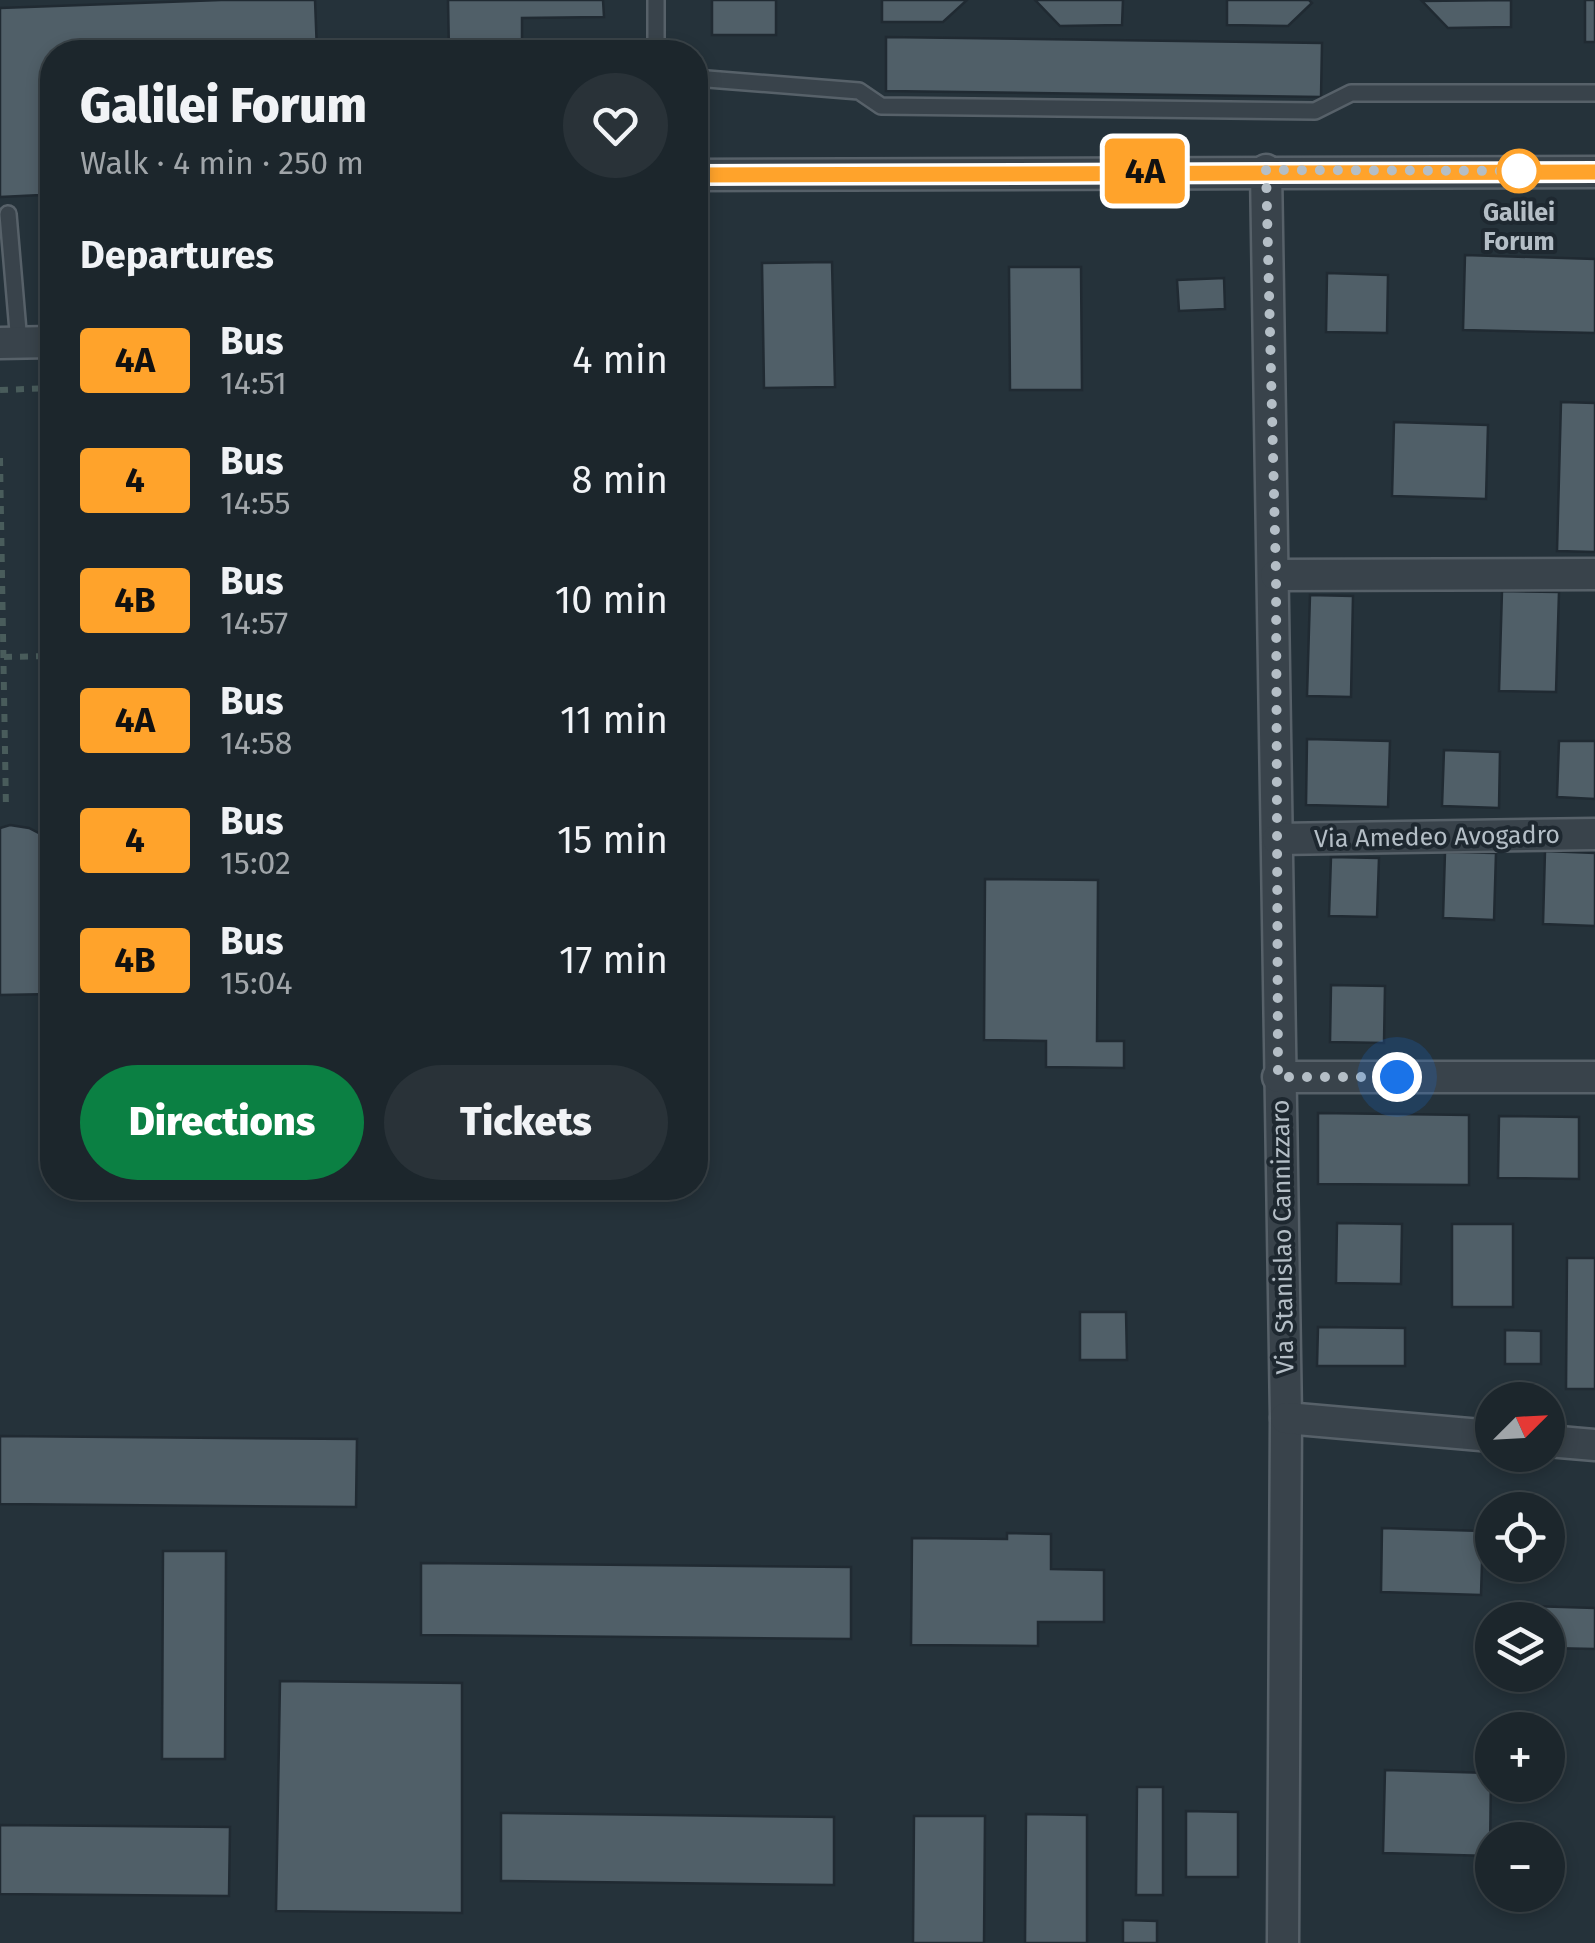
<!DOCTYPE html>
<meta charset="utf-8">
<style>
body{margin:0;font-family:"Fira Sans",sans-serif;background:#293238;color:#f1f3f6;height:100vh;display:flex;flex-direction:column;font-size:38px;white-space:nowrap}
*{box-sizing:border-box;margin:0}
p{font-size:32px;color:#a0a5a9}
.icon{flex:none;width:55px;height:55px;fill:none;stroke:currentColor;stroke-width:2;stroke-linecap:round;stroke-linejoin:round}
.map{position:relative;flex:1;overflow:hidden}
.side{position:absolute;left:40px;top:40px;width:668px;height:1160px;display:flex;flex-direction:column;background:#1c262c;border-radius:40px;box-shadow:0 5px 15px #0003,0 0 0 2px #3a4348}
.side>*{flex:none}
.badge{padding:0 20px;border-radius:8px;font-size:35px;line-height:65px}
.needle{width:65px;rotate:66deg}
.controls{position:absolute;left:1475px;top:1382px;display:grid;gap:20px}
.controls a{display:grid;place-items:center;width:90px;height:90px;border-radius:50%;background:#1c262c;box-shadow:0 5px 15px #0003,0 0 0 2px #3a4348;font-size:50px}
.you{position:absolute;width:50px;height:50px;margin:-25px;border:8px solid #fff;border-radius:50%;background:#1a73e8;box-shadow:0 0 0 15px #1a73e833}
.map>.badge{position:absolute;translate:-50% -50%;box-shadow:0 0 0 5px #fff}
h2{padding:0 40px;font-size:38px;line-height:90px}
.round{display:grid;place-items:center;flex:none;width:105px;height:105px;border-radius:52px;background:#293238}
.overview{display:flex;align-items:center;justify-content:space-between;height:170px;padding:0 40px}
h1{font-size:48px;font-weight:800;line-height:75px}
.action{display:flex;gap:20px;margin-top:auto;padding:20px 40px}
.action a{flex:1;height:115px;border-radius:60px;background:#0b8043;color:#fff;font-size:40px;font-weight:800;line-height:115px;text-align:center}
.action a+a{background:#293238;color:#f1f3f6}
ul{padding:0;list-style:none}
li{display:flex;align-items:center;gap:30px;height:120px;padding:0 40px}
li div{flex:1}
li b{display:block;font-size:38px}
li em{font-style:normal}
li .badge{min-width:110px;font-weight:700;text-align:center}
.map>svg:first-child{display:block}
.building{fill:#505f68;stroke:#202a32;stroke-width:2.5}
.lines{fill:none;stroke-linecap:round;stroke-linejoin:round}
.lane-casing{stroke:#576169;stroke-width:20}
.street-casing{stroke:#576169;stroke-width:35}
.path{stroke:#495c5b;stroke-width:6;stroke-dasharray:8 8;stroke-linecap:butt}
.lane{stroke:#39434b;stroke-width:15}
.street{stroke:#39434b;stroke-width:30}
.line-casing{stroke:#fff;stroke-width:22}
.line{stroke:#ffa32b;stroke-width:15}
.walk{stroke:#b4bec6;stroke-width:10;stroke-dasharray:0 18}
.stop-dot{fill:#fff;stroke:#ffa32b;stroke-width:5}
.labels{text-anchor:middle;stroke-width:8;stroke-linejoin:round;paint-order:stroke}
.stop-label{font-size:25px;font-weight:bold;fill:#b4bec6;stroke:#1e2830}
.street-label{font-size:25px;fill:#b4bec6;stroke:#1e2830}
</style>
<div class="map">
<svg width="1595" height="1943" viewBox="0 0 1595 1943">
<rect width="100%" height="100%" fill="#25323a"/>
<g class="building">
<polygon points="221,0 315,0 317,52 52,52 52,187 41,187 41,195 0,197 0,8"/>
<polygon points="448,0 603,0 604,17 522,18 522,52 449,52"/>
<rect x="712" y="0" width="64" height="35"/>
<polygon points="882,0 967,0 943,22 882,22"/>
<polygon points="1035,0 1123,0 1122,25 1060,26"/>
<polygon points="1227,0 1309,0 1312,3 1288,26 1227,25"/>
<polygon points="1511,0 1511,27 1448,28 1422,1"/>
<rect x="1585" y="0" width="10" height="42"/>
<polygon points="886,37 1322,43 1321,97 886,91"/>
<polygon points="1465,255 1595,259 1595,333 1463,330"/>
<polygon points="832,262 835,387 764,388 762,263"/>
<polygon points="1009,267 1081,267 1082,390 1010,390"/>
<polygon points="1327,273 1388,275 1387,333 1326,332"/>
<polygon points="1224,278 1225,309 1179,311 1177,280"/>
<polygon points="1561,402 1595,403 1595,552 1557,551"/>
<polygon points="1394,422 1488,425 1486,499 1392,496"/>
<polygon points="1502,591 1559,592 1556,692 1499,691"/>
<polygon points="1310,595 1353,596 1351,697 1307,696"/>
<polygon points="1307,739 1390,741 1388,807 1306,805"/>
<polygon points="1559,741 1595,741 1595,799 1557,797"/>
<polygon points="1444,750 1500,752 1499,808 1442,806"/>
<polygon points="10,825 29,828 52,840 52,994 0,995 0,828"/>
<polygon points="1545,851 1595,853 1595,926 1543,924"/>
<polygon points="1445,852 1496,853 1494,920 1443,918"/>
<polygon points="1331,857 1379,858 1377,917 1329,916"/>
<polygon points="985,879 1098,880 1097,1041 1124,1041 1124,1068 1046,1067 1046,1041 984,1040"/>
<polygon points="1331,985 1385,986 1384,1043 1330,1042"/>
<polygon points="1318,1113 1469,1115 1469,1185 1318,1184"/>
<polygon points="1499,1116 1579,1117 1579,1179 1498,1178"/>
<polygon points="1337,1223 1402,1224 1401,1284 1336,1283"/>
<rect x="1452" y="1224" width="61" height="83"/>
<polygon points="1567,1258 1595,1258 1595,1389 1566,1389"/>
<polygon points="1080,1312 1126,1312 1127,1360 1080,1360"/>
<polygon points="1318,1327 1405,1328 1405,1366 1317,1366"/>
<polygon points="1505,1330 1541,1331 1541,1364 1505,1364"/>
<polygon points="0,1436 357,1439 356,1507 0,1504"/>
<polygon points="1382,1528 1483,1531 1481,1595 1381,1592"/>
<polygon points="1007,1533 1051,1534 1051,1569 1104,1570 1104,1622 1038,1622 1038,1646 911,1645 912,1538 1007,1539"/>
<polygon points="163,1551 226,1551 225,1759 162,1759"/>
<polygon points="421,1563 851,1567 851,1639 421,1635"/>
<polygon points="1530,1606 1595,1608 1595,1649 1548,1648 1548,1620 1530,1620"/>
<polygon points="280,1681 462,1683 462,1913 276,1911"/>
<polygon points="1385,1770 1491,1773 1490,1856 1383,1853"/>
<polygon points="1137,1787 1163,1787 1163,1895 1136,1895"/>
<polygon points="1186,1811 1238,1812 1238,1877 1186,1877"/>
<polygon points="501,1813 834,1817 834,1885 501,1881"/>
<polygon points="1026,1814 1087,1815 1087,1943 1025,1943"/>
<polygon points="914,1816 985,1816 984,1943 913,1943"/>
<polygon points="0,1825 230,1827 229,1896 0,1894"/>
<polygon points="1123,1920 1157,1921 1157,1943 1123,1943"/>
</g>
<g class="lines">
<defs>
<g id="lane">
<polyline points="656,52 656,0"/>
<polyline points="695,78 859,91 881,106 1315,111 1351,93 1595,93"/>
<polyline points="8,214 19,343"/>
</g>
<g id="street">
<polyline points="1266,170 1286,1418 1283,1943"/>
<polyline points="695,175 1595,172"/>
<polyline points="0,343 52,342"/>
<polyline points="1276,575 1595,574"/>
<polyline points="1278,839 1595,834"/>
<polyline points="1278,1077 1595,1077"/>
<polyline points="1286,1418 1492,1436"/>
<polyline points="1548,1441 1595,1445"/>
</g>
</defs>
<use href="#lane" class="lane-casing"/>
<use href="#street" class="street-casing"/>
<g class="path">
<polyline points="0,390 52,388"/>
<polyline points="0,458 6,809"/>
<polyline points="4,657 52,656"/>
</g>
<use href="#lane" class="lane"/>
<use href="#street" class="street"/>
</g>
<g class="lines">
<defs>
<polyline id="line" points="695,175 1595,172"/>
</defs>
<use href="#line" class="line-casing"/>
<use href="#line" class="line"/>
<polyline class="walk" points="1397,1077 1278,1077 1276,575 1266,170 1519,171"/>
</g>
<circle class="stop-dot" cx="1519" cy="171" r="20"/>
<g class="labels">
<g class="stop-label">
<text x="1519" y="221">Galilei<tspan x="1519" dy="29">Forum</tspan></text>
</g>
<g class="street-label">
<text transform="translate(1437 836) rotate(-1)" y="9">Via Amedeo Avogadro</text>
<text transform="translate(1282 1237) rotate(-91)" y="9">Via Stanislao Cannizzaro</text>
</g>
</g>
</svg>
<div class="controls">
<a><svg class="needle" viewBox="-14 -14 28 28"><path d="M0-13l5 13h-10z" fill="#e53935"/><path d="M0 13l5-13h-10z" fill="#a0a5a9"/></svg></a>
<a><svg class="icon" aria-label="locate" viewBox="0 0 24 24"><circle cx="12" cy="12" r="6"/><path d="M12 2v4M12 18v4M2 12h4M18 12h4"/></svg></a>
<a><svg class="icon" aria-label="layers" viewBox="0 0 24 24"><path d="M12 4l9 5-9 5-9-5zM3 14l9 5 9-5"/></svg></a>
<a>+</a>
<a>−</a>
</div>
<div class="you" style="left:1397px;top:1077px"></div>
<b class="badge" style="left:1145px;top:171px;background:#ffa32b;color:#111">4A</b>
<section class="side">
<div class="overview"><div><h1>Galilei Forum</h1><p>Walk · 4 min · 250 m</p></div><a class="round"><svg class="icon" aria-label="heart" viewBox="0 0 24 24"><path d="M12 20l-8-8c-3-5 5-10 8-4 3-6 11-1 8 4z"/></svg></a></div>
<h2>Departures</h2>
<ul>
<li><span class="badge" style="background:#ffa32b;color:#111">4A</span><div><b>Bus</b><p>14:51</p></div><em>4 min</em></li>
<li><span class="badge" style="background:#ffa32b;color:#111">4</span><div><b>Bus</b><p>14:55</p></div><em>8 min</em></li>
<li><span class="badge" style="background:#ffa32b;color:#111">4B</span><div><b>Bus</b><p>14:57</p></div><em>10 min</em></li>
<li><span class="badge" style="background:#ffa32b;color:#111">4A</span><div><b>Bus</b><p>14:58</p></div><em>11 min</em></li>
<li><span class="badge" style="background:#ffa32b;color:#111">4</span><div><b>Bus</b><p>15:02</p></div><em>15 min</em></li>
<li><span class="badge" style="background:#ffa32b;color:#111">4B</span><div><b>Bus</b><p>15:04</p></div><em>17 min</em></li>
</ul>
<div class="action"><a>Directions</a><a>Tickets</a></div>
</section>
</div>
